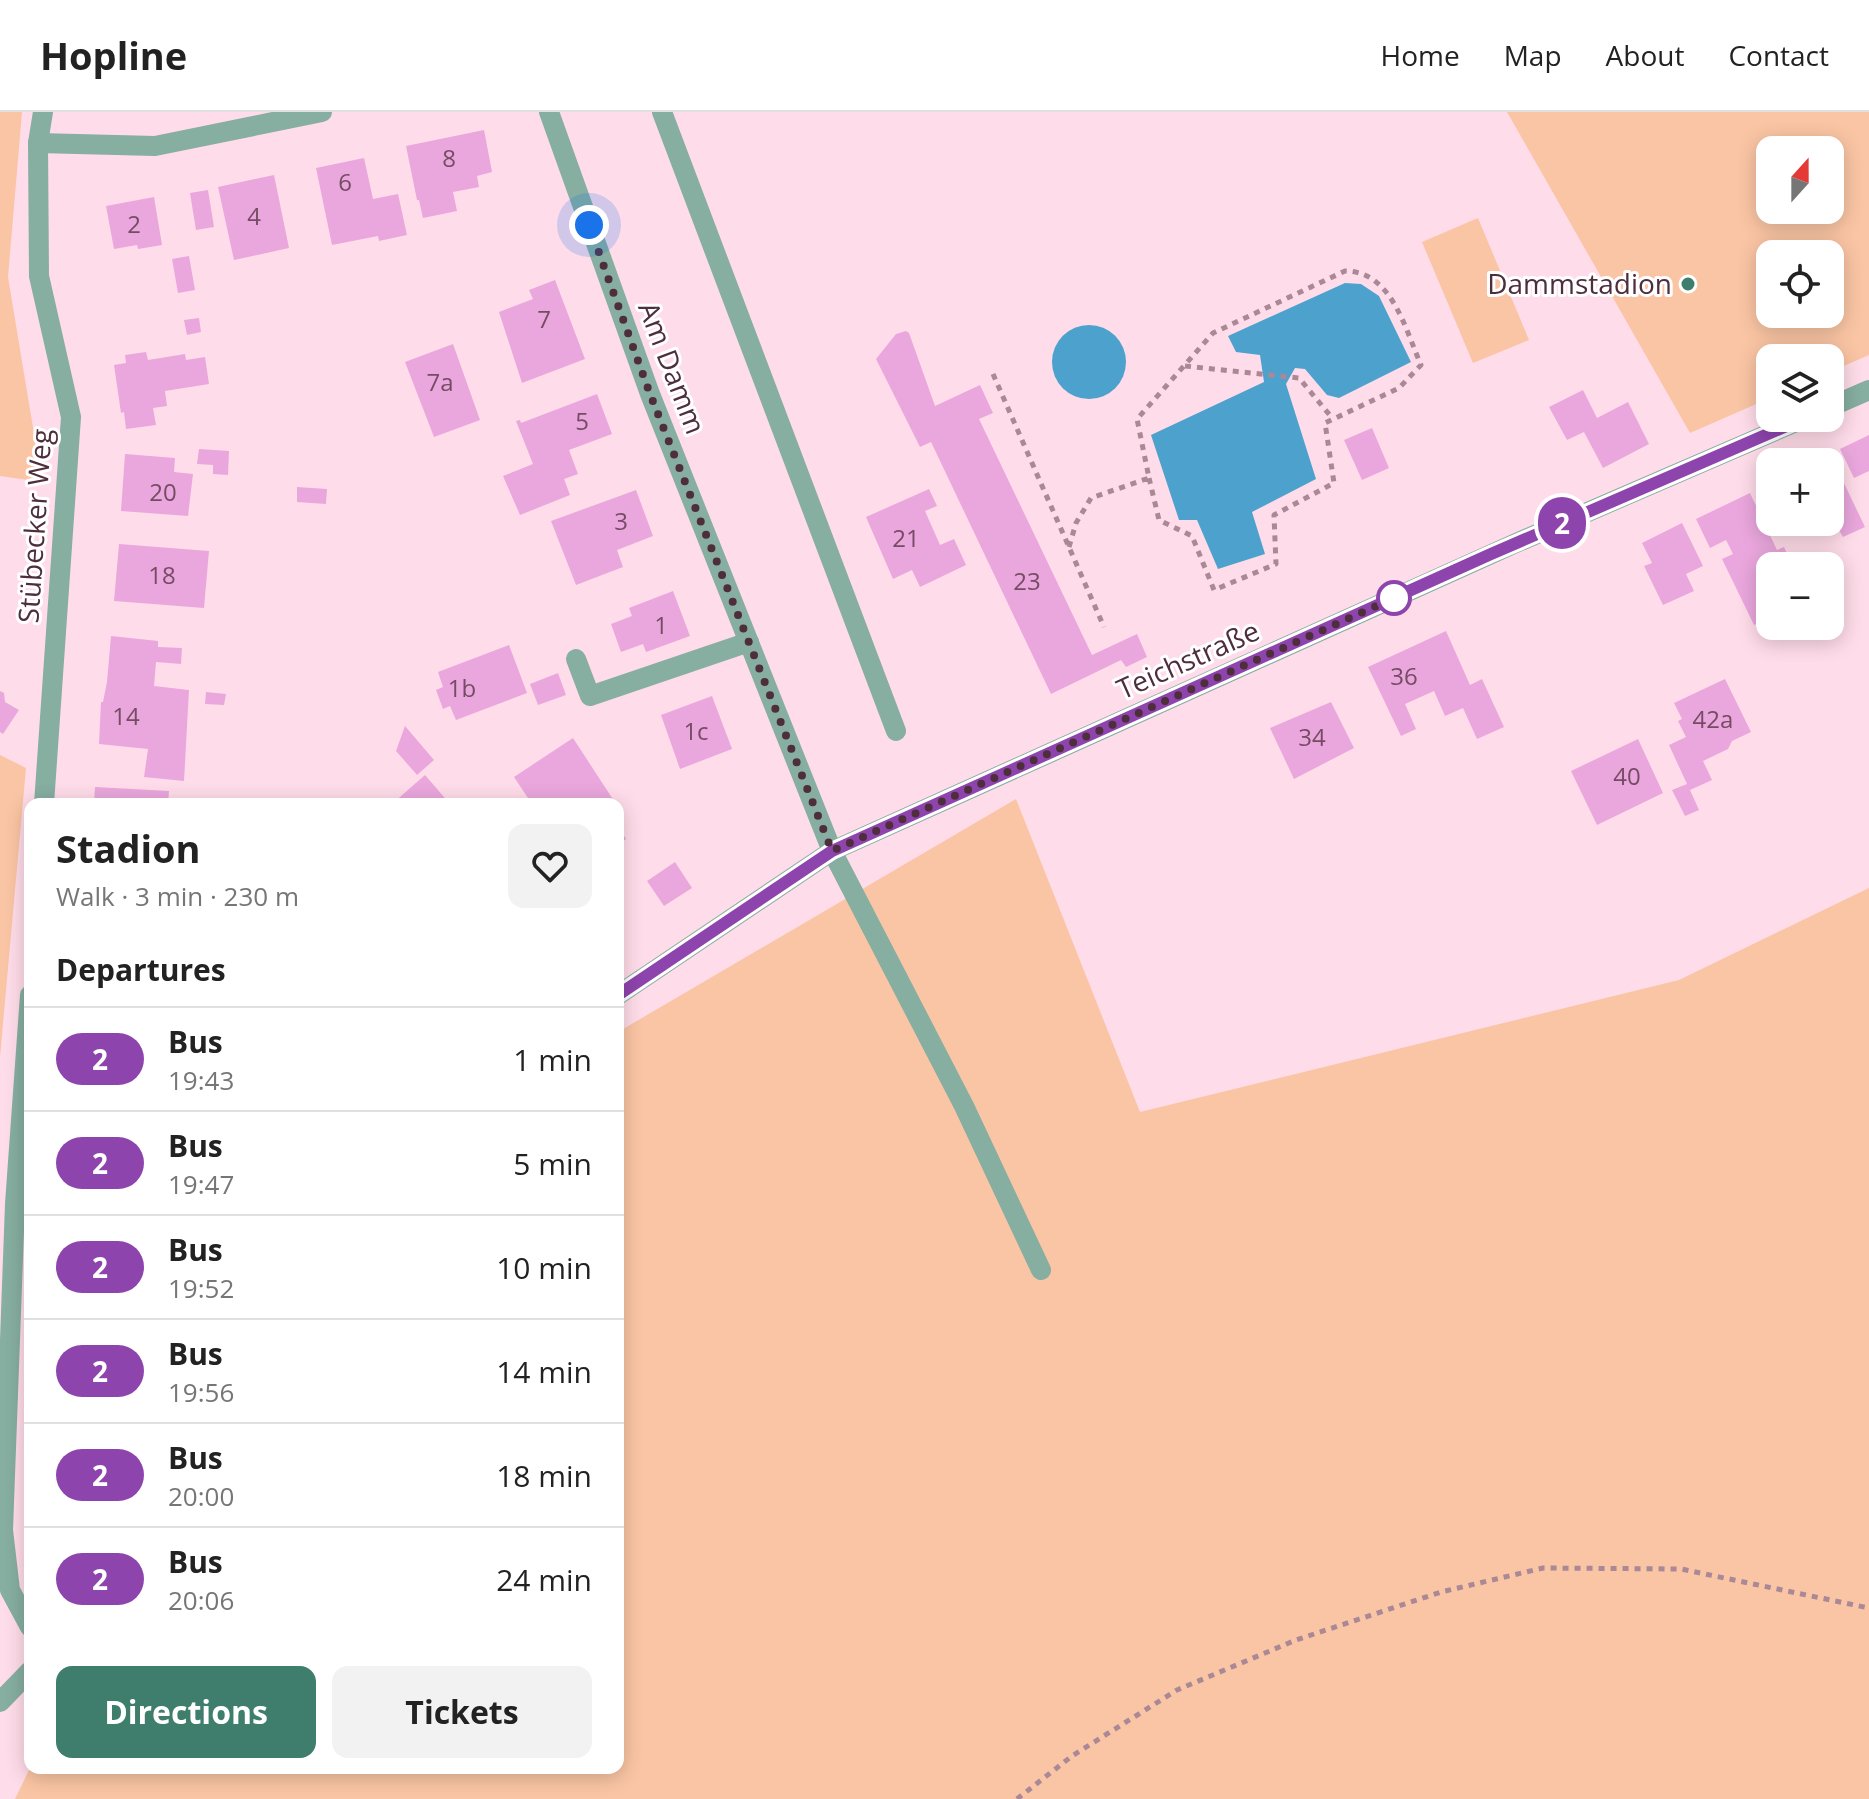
<!DOCTYPE html>
<meta charset="utf-8">
<style>
body{margin:0;font-family:"Open Sans",sans-serif;background:#f2f2f2;color:#222;height:100vh;display:flex;flex-direction:column;font-size:30px;white-space:nowrap}
*{box-sizing:border-box;margin:0}
p{font-size:26px;color:#767676}
.icon{flex:none;width:44px;height:44px;fill:none;stroke:currentColor;stroke-width:2;stroke-linecap:round;stroke-linejoin:round}
.map{position:relative;flex:1;overflow:hidden}
.details{position:absolute;left:24px;top:686px;width:600px;height:976px;display:flex;flex-direction:column;background:#fff;border-radius:16px;box-shadow:0 4px 20px #0003}
.details>*{flex:none}
.badge{padding:0 16px;border-radius:26px;font-size:28px;line-height:52px}
.needle{width:52px;rotate:21deg}
.fabs{position:absolute;left:1756px;top:24px;display:grid;gap:16px}
.fabs a{display:grid;place-items:center;width:88px;height:88px;border-radius:16px;background:#fff;box-shadow:0 4px 20px #0003;font-size:40px}
.you{position:absolute;width:40px;height:40px;margin:-20px;border:6px solid #fff;border-radius:50%;background:#1a73e8;box-shadow:0 0 0 12px #1a73e833}
.map>.badge{position:absolute;translate:-50% -50%;box-shadow:0 0 0 4px #fff}
h2{padding:0 32px;font-size:30px;line-height:72px}
.round{display:grid;place-items:center;flex:none;width:84px;height:84px;border-radius:16px;background:#f2f2f2}
.head{display:flex;align-items:center;justify-content:space-between;height:136px;padding:0 32px}
h1{font-size:38px;font-weight:700;line-height:60px}
.cta{display:flex;gap:16px;margin-top:auto;padding:16px 32px}
.cta a{flex:1;height:92px;border-radius:16px;background:#3f7e6d;color:#fff;font-size:32px;font-weight:700;line-height:92px;text-align:center}
.cta a+a{background:#f2f2f2;color:#222}
ul{padding:0;list-style:none}
li{display:flex;align-items:center;gap:24px;height:104px;padding:0 32px;border-top:2px solid #e0e0e0}
li div{flex:1}
li b{display:block;font-size:30px}
li em{font-style:normal}
li .badge{min-width:88px;font-weight:700;text-align:center}
header{display:flex;align-items:center;gap:48px;box-sizing:border-box;height:112px;padding:0 40px;background:#fff;border-bottom:2px solid #e0e0e0}
header strong{font-size:38px}
nav{display:flex;gap:44px;margin-inline-start:auto;font-size:28px}
.map>svg:first-child{display:block}
.green{fill:#fac5a4;fill-rule:evenodd}
.water{fill:#4ca2cd}
.building{fill:#eaa7dd}
.lines{fill:none;stroke-linecap:round;stroke-linejoin:round}
.path{stroke:#aa8896;stroke-width:5;stroke-dasharray:6 6;stroke-linecap:butt}
.lane{stroke:#86aea1;stroke-width:20}
.street{stroke:#86aea1;stroke-width:20}
.line-casing{stroke:#fff;stroke-width:18}
.line{stroke:#8e44ad;stroke-width:12}
.walk{stroke:#4f2e3c;stroke-width:8;stroke-dasharray:0 14.4}
.poi-dot{fill:#3f7e6d;stroke:#fff;stroke-width:3}
.stop-dot{fill:#fff;stroke:#8e44ad;stroke-width:4}
.labels{text-anchor:middle;stroke-width:6;stroke-linejoin:round;paint-order:stroke}
.number-label{font-size:24px;fill:#764c64}
.poi-label{font-size:28px;fill:#4f2e3c;stroke:#fff;text-anchor:end}
.street-label{font-size:28px;fill:#4f2e3c;stroke:#fff}
</style>
<header>
<strong>Hopline</strong>
<nav><a>Home</a><a>Map</a><a>About</a><a>Contact</a></nav>
</header>
<div class="map">
<svg width="1869" height="1687" viewBox="0 0 1869 1687">
<rect width="100%" height="100%" fill="#ffdce9"/>
<g class="green">
<polygon points="0,0 22,0 8,165 42,370 0,364"/>
<path d="M1507,0H1869V243L1830,260V246H1770V286L1690,321ZM1770,38H1830V98H1770ZM1770,142H1830V202H1770Z"/>
<polygon points="1478,106 1529,228 1473,251 1422,130"/>
<polygon points="0,643 26,656 0,945"/>
<polygon points="1016,687 1140,1000 1679,868 1869,776 1869,1687 15,1687 30,1656 618,1656 618,920"/>
</g>
<g class="water">
<polygon points="1345,171 1361,172 1379,184 1411,250 1339,286 1327,283 1305,257 1295,256 1286,272 1316,367 1252,400 1265,442 1218,457 1197,408 1179,408 1151,323 1264,270 1260,243 1236,240 1228,224"/>
<circle cx="1089" cy="250" r="37"/>
</g>
<g class="building">
<polygon points="484,18 492,60 477,64 479,75 453,80 457,99 423,106 419,88 417,88 406,34"/>
<polygon points="364,46 373,87 398,82 407,123 379,129 378,124 332,133 316,56"/>
<polygon points="274,63 289,136 234,148 218,75"/>
<polygon points="208,78 214,115 196,118 190,81"/>
<polygon points="154,85 162,133 138,137 137,133 114,137 106,94"/>
<polygon points="189,144 195,178 178,181 172,147"/>
<polygon points="555,168 585,247 522,271 499,200 533,187 529,178"/>
<polygon points="199,206 201,220 187,223 184,208"/>
<polygon points="906,219 909,221 935,294 980,273 993,301 979,307 1092,543 1137,522 1147,545 1126,555 1121,548 1051,582 931,330 920,335 876,247 896,222"/>
<polygon points="453,232 480,308 434,325 405,250"/>
<polygon points="146,240 148,248 185,242 186,248 205,245 209,272 165,279 167,294 153,296 156,313 126,317 124,300 121,301 114,253 126,251 125,243"/>
<polygon points="1583,278 1597,306 1628,290 1649,332 1603,356 1584,320 1567,328 1549,295"/>
<polygon points="597,282 612,322 569,338 578,362 564,367 570,383 520,403 503,364 533,352 516,309 520,308 521,311"/>
<polygon points="1372,316 1389,356 1362,368 1344,328"/>
<polygon points="1869,323 1869,359 1854,366 1840,337"/>
<polygon points="199,337 229,339 228,363 213,362 213,353 197,352"/>
<polygon points="125,342 175,346 174,360 193,362 188,404 121,399"/>
<polygon points="1830,342 1865,415 1843,425 1830,403 1830,350 1812,350"/>
<polygon points="1770,373 1770,403 1758,378"/>
<polygon points="297,375 327,377 326,392 297,390"/>
<polygon points="929,377 937,394 925,399 940,433 954,427 966,453 920,475 912,458 893,467 866,405"/>
<polygon points="636,378 653,424 617,438 623,455 576,473 551,409"/>
<polygon points="1750,381 1777,438 1784,435 1793,454 1770,454 1770,506 1754,513 1722,447 1733,442 1726,428 1710,436 1696,407"/>
<polygon points="1682,411 1703,454 1686,462 1694,479 1663,493 1644,454 1652,451 1642,431"/>
<polygon points="119,432 209,439 204,496 114,489"/>
<polygon points="673,479 690,524 646,540 643,532 621,540 611,512 632,504 629,496"/>
<polygon points="1446,519 1470,573 1482,567 1504,615 1477,627 1463,596 1445,604 1434,579 1405,592 1416,617 1401,624 1368,555"/>
<polygon points="111,524 158,529 158,535 182,536 181,552 156,550 154,574 189,578 184,669 144,665 148,637 99,632 101,590 103,590 107,570"/>
<polygon points="509,533 527,581 456,608 450,594 443,597 436,578 443,575 438,560"/>
<polygon points="558,561 566,583 538,593 530,572"/>
<polygon points="1725,567 1751,620 1732,629 1728,637 1703,649 1712,668 1690,678 1699,698 1685,704 1672,678 1687,672 1669,633 1686,625 1678,609 1682,607 1674,591"/>
<polygon points="0,579 4,581 5,590 19,598 3,622 0,620"/>
<polygon points="206,580 226,582 224,593 205,592"/>
<polygon points="712,584 732,637 680,657 661,603"/>
<polygon points="1331,590 1354,636 1294,667 1270,616"/>
<polygon points="405,614 434,648 417,663 396,639"/>
<polygon points="573,626 616,692 542,692 540,688 532,692 514,665"/>
<polygon points="1638,627 1663,681 1597,713 1571,659"/>
<polygon points="425,663 450,692 392,692"/>
<polygon points="95,675 169,679 168,692 94,692"/>
<polygon points="618,715 626,727 618,733"/>
<polygon points="675,750 692,776 664,794 647,769"/>
</g>
<g class="lines">
<g class="path">
<polyline points="1185,254 1299,266 1333,307"/>
<polyline points="993,262 1104,515"/>
<path d="M1069,435L1076,411L1091,386L1149,366L1137,307L1213,221L1345,159C1392,159 1405,217 1421,253L1399,276L1325,311L1334,371L1274,403L1276,452L1214,478L1192,424L1159,408L1149,366"/>
<polyline points="1017,1687 1072,1644 1177,1578 1296,1528 1441,1480 1543,1456 1681,1457 1869,1496"/>
</g>
<g class="lane">
<polyline points="662,0 896,619"/>
<polyline points="832,739 964,994 1041,1158"/>
</g>
<g class="street">
<polyline points="43,0 38,31 39,164 71,305 44,692"/>
<polyline points="549,0 650,282 832,739"/>
<polyline points="38,31 155,34 322,0"/>
<polyline points="1830,295 1869,278"/>
<polyline points="576,547 590,584 749,530"/>
<polyline points="30,883 15,1092 3,1418 10,1478 30,1515"/>
<polyline points="618,883 832,739 1516,431 1805,306"/>
<polyline points="0,1590 30,1559"/>
</g>
</g>
<g class="lines">
<defs>
<polyline id="line" points="618,883 832,739 1491,442 1805,306"/>
</defs>
<use href="#line" class="line-casing"/>
<use href="#line" class="line"/>
<polyline class="walk" points="589,113 650,282 832,739 1394,486"/>
</g>
<circle class="poi-dot" cx="1688" cy="172" r="8"/>
<circle class="stop-dot" cx="1394" cy="486" r="16"/>
<g class="labels">
<g class="number-label">
<text x="449" y="55">8</text>
<text x="345" y="79">6</text>
<text x="254" y="113">4</text>
<text x="134" y="121">2</text>
<text x="544" y="216">7</text>
<text x="440" y="279">7a</text>
<text x="582" y="318">5</text>
<text x="163" y="389">20</text>
<text x="621" y="418">3</text>
<text x="906" y="435">21</text>
<text x="162" y="472">18</text>
<text x="1027" y="478">23</text>
<text x="661" y="522">1</text>
<text x="1404" y="573">36</text>
<text x="462" y="585">1b</text>
<text x="126" y="613">14</text>
<text x="1713" y="616">42a</text>
<text x="696" y="628">1c</text>
<text x="1312" y="634">34</text>
<text x="1627" y="673">40</text>
</g>
<g class="poi-label">
<text x="1672" y="182">Dammstadion</text>
</g>
<g class="street-label">
<text transform="translate(672 256) rotate(69)" y="10">Am Damm</text>
<text transform="translate(35 414) rotate(-86)" y="10">Stübecker Weg</text>
<text transform="translate(1188 548) rotate(-24)" y="10">Teichstraße</text>
</g>
</g>
</svg>
<div class="fabs">
<a><svg class="needle" viewBox="-14 -14 28 28"><path d="M0-13l5 13h-10z" fill="#e53935"/><path d="M0 13l5-13h-10z" fill="#767676"/></svg></a>
<a><svg class="icon" aria-label="locate" viewBox="0 0 24 24"><circle cx="12" cy="12" r="6"/><path d="M12 2v4M12 18v4M2 12h4M18 12h4"/></svg></a>
<a><svg class="icon" aria-label="layers" viewBox="0 0 24 24"><path d="M12 4l9 5-9 5-9-5zM3 14l9 5 9-5"/></svg></a>
<a>+</a>
<a>−</a>
</div>
<div class="you" style="left:589px;top:113px"></div>
<b class="badge" style="left:1562px;top:411px;background:#8e44ad;color:#fff">2</b>
<section class="details">
<div class="head"><div><h1>Stadion</h1><p>Walk · 3 min · 230 m</p></div><a class="round"><svg class="icon" aria-label="heart" viewBox="0 0 24 24"><path d="M12 20l-8-8c-3-5 5-10 8-4 3-6 11-1 8 4z"/></svg></a></div>
<h2>Departures</h2>
<ul>
<li><span class="badge" style="background:#8e44ad;color:#fff">2</span><div><b>Bus</b><p>19:43</p></div><em>1 min</em></li>
<li><span class="badge" style="background:#8e44ad;color:#fff">2</span><div><b>Bus</b><p>19:47</p></div><em>5 min</em></li>
<li><span class="badge" style="background:#8e44ad;color:#fff">2</span><div><b>Bus</b><p>19:52</p></div><em>10 min</em></li>
<li><span class="badge" style="background:#8e44ad;color:#fff">2</span><div><b>Bus</b><p>19:56</p></div><em>14 min</em></li>
<li><span class="badge" style="background:#8e44ad;color:#fff">2</span><div><b>Bus</b><p>20:00</p></div><em>18 min</em></li>
<li><span class="badge" style="background:#8e44ad;color:#fff">2</span><div><b>Bus</b><p>20:06</p></div><em>24 min</em></li>
</ul>
<div class="cta"><a>Directions</a><a>Tickets</a></div>
</section>
</div>
